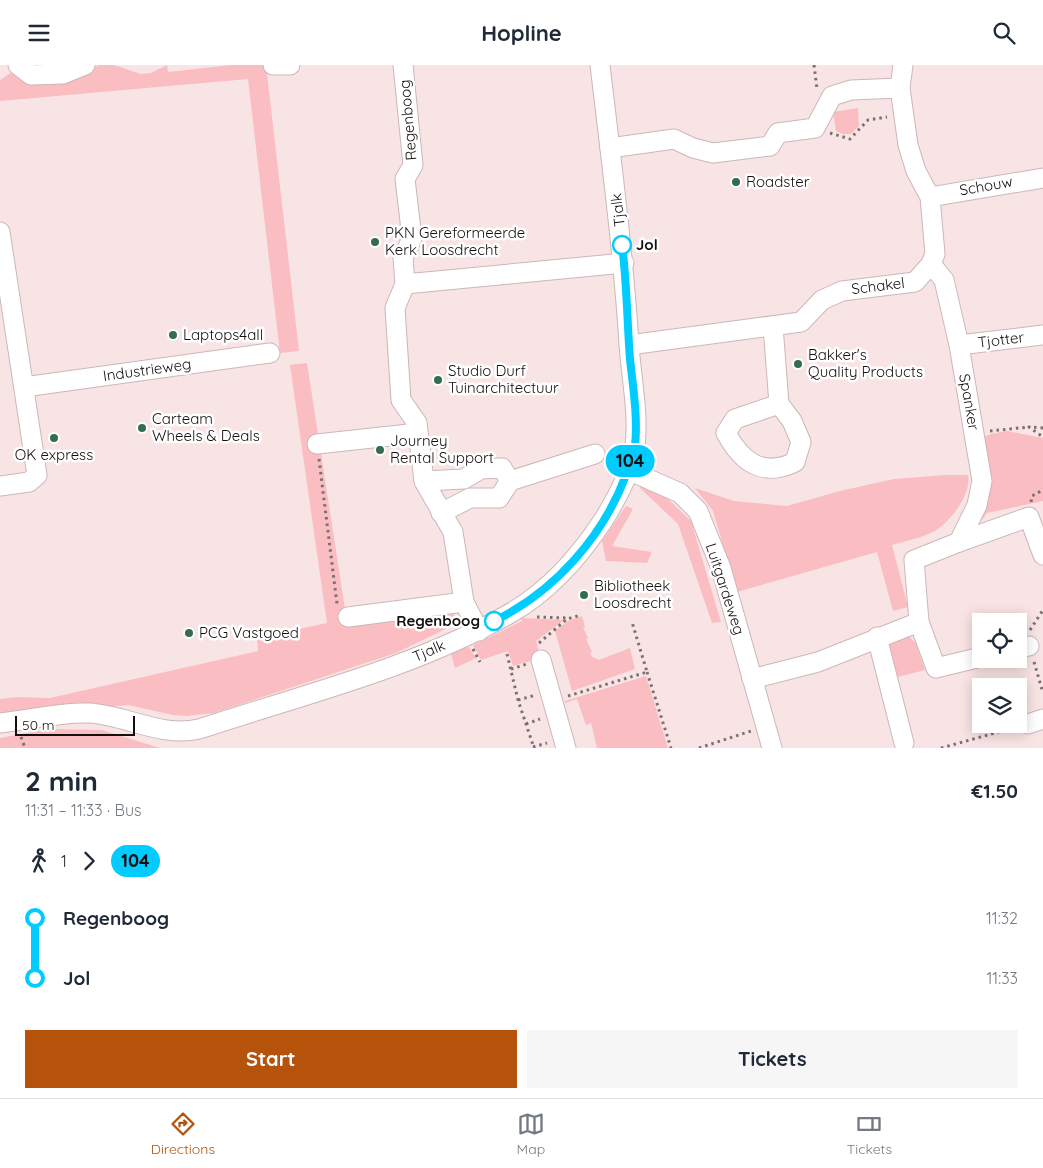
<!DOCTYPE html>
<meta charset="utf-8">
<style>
body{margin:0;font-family:Quicksand,sans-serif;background:#f6f6f7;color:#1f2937;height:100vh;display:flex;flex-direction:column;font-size:19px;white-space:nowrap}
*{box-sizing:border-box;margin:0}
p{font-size:16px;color:#747a83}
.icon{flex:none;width:28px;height:28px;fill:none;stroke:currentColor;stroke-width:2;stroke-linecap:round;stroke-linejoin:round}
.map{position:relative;height:683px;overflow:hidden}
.panel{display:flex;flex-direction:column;background:#fff;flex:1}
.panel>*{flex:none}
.badge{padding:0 10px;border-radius:16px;font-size:18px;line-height:32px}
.buttons{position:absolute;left:972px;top:548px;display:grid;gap:10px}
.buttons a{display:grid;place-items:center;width:55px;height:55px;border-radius:0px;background:#fff;box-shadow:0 2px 12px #0003;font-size:25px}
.scale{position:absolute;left:15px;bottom:12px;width:120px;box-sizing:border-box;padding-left:5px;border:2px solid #160f0f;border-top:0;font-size:14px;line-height:18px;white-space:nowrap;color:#160f0f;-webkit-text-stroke:4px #fff;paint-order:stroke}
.map>.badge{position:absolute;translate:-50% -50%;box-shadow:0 0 0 2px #fff}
.legs{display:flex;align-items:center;gap:8px;height:55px;padding:0 25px;font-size:16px}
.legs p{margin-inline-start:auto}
.headline{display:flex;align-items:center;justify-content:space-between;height:85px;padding:0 25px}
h1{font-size:28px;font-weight:800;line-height:38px}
.button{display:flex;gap:10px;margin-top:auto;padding:10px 25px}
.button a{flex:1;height:58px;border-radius:0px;background:#b45309;color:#fff;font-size:20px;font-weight:800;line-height:58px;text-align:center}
.button a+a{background:#f6f6f7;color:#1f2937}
ul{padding:0 25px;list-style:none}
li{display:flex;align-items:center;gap:18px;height:60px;font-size:19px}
li i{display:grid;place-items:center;width:8px;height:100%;margin:0 6px;background:currentColor}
li i::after{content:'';width:12px;height:12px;margin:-6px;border:4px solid;border-radius:50%;background:#fff}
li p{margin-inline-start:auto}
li:first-child i{background:linear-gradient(#0000 50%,currentColor 0)}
li:last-child i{background:linear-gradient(currentColor 50%,#0000 0)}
header{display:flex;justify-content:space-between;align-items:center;height:65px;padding:0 25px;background:#fff;font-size:22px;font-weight:800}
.tabs{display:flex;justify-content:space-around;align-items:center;height:70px;border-top:1px solid #e0e1e3;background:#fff;font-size:14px;color:#747a83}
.tabs a{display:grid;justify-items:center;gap:2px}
.tabs .current{color:#b45309}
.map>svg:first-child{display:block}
.green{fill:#fabdc1}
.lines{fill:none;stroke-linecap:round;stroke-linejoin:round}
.minor-casing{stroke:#ccb7b8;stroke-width:21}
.path{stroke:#7c6f70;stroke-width:3;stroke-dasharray:2.5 4;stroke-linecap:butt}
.minor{stroke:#fff;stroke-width:19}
.line-1-casing{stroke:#fff;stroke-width:11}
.line-1{stroke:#0cf;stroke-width:8}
.poi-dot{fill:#336b53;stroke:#fff;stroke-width:2}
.stop-1-dot{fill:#fff;stroke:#0cf;stroke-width:2.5}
.labels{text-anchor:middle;stroke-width:5;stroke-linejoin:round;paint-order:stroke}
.street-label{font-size:15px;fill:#160f0f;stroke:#fff}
.poi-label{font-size:15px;fill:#160f0f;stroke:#fff;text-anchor:start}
.stop-label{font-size:15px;font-weight:bold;fill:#160f0f;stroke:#fff;text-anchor:start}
</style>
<header><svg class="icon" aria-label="menu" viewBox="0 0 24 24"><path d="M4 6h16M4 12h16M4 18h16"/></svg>Hopline<svg class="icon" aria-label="search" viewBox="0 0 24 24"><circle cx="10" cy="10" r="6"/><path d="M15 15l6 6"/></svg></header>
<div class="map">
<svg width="1043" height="683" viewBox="0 0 1043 683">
<rect width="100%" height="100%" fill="#f9e4e5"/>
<g class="green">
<polygon points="99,0 114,0 141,9 151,8 167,0 168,7 231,0 266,0 299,286 280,288 248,14 0,36 0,15 15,5 69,15"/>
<polygon points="858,43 859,61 851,69 843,69 836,66 833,47"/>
<polygon points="307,298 347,557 453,543 456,559 396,588 214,648 186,651 173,650 128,640 0,652 0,634 17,632 50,633 258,586 257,573 327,558 290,300"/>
<polygon points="1007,366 1043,373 1043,436 987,448 981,456 971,462 980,438 989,436 979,374 991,369"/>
<path d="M946,410H968C972,429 950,458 933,467C921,473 905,476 892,480L908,542L893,546L877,487L737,527L713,446L695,423L734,436L787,441L840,426L894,414Z"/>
<polygon points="641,413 669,435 691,456 721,557 712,558 678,459 640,423"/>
<polygon points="626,441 633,444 612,481 652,487 647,498 606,496 602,476"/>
<polygon points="582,551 585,562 583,563 588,573 586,574 592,587 590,588 592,592 599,595 630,583 635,604 572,626 555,566 568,556"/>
<polygon points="521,553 564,555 536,576 541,593 513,601 508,586 481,595 473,580 522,556"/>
<polygon points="909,571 916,579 925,605 894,613 886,578"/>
<polygon points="463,579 466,583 469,582 476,593 455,603 450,586"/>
<polygon points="646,611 668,683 597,683 591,658 586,660 577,634 565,638 565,636"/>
<polygon points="50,664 102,665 160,683 0,683 0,673"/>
</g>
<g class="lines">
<defs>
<g id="minor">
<polyline points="18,0 31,10 63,9 85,0"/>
<polyline points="273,0 290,0"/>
<polyline points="403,0 413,100 405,114 412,173 403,193 405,219 395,243 401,335 417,358 424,416 453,467 464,537 479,566"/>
<polyline points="610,83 674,74 693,83 713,88 770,81 778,68 815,63 832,31 851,25 900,23"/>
<polyline points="930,132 1043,113"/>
<polyline points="0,167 37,410 29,417 0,421"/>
<polyline points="405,219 624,198"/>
<path d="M773,261L779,339L792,356L801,377L795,397C762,413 741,396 726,368L735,354L779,339"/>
<polyline points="629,280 801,257 822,235 842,226 915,217 931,199 935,189 930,132 916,106 908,80 900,23 903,0"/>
<polyline points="959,280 1043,270"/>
<polyline points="24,322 270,288"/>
<polyline points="317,379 418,368"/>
<polyline points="628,405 680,428 698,446 721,503 772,683"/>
<polyline points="424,416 464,414 481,404 502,403 510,416"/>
<polyline points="441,448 470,433 499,433 510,416 595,389"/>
<polyline points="959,477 1029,452 1043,490"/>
<polyline points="348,552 464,537"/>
<polyline points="919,557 936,603 981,592"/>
<polyline points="877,572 904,678"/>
<polyline points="1019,583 1029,581"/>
<polyline points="541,595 566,683"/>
<polyline points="752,614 818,597 919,557 914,495 959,477 977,440 982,416 959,280 944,215 931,199"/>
<path d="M0,658C29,655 59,647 89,648C126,650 162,673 199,664C302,630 414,603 509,549C548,527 580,491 604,454C617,433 632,406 635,381C639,348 631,312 629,279C623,185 611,93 600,0"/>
<polyline points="1028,659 1043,654"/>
</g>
</defs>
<use href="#minor" class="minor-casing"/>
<g class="path">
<polyline points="814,0 817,24"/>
<polyline points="830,68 850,74 868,55 887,52"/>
<polyline points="1043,363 1029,362 1043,372"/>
<polyline points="990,366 1029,362"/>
<polyline points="319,394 337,539"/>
<polyline points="1031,437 1032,431 1043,425"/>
<polyline points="537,552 568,553"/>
<polyline points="1030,565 1043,545"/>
<polyline points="539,578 567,554 581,550"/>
<polyline points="473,584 480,597"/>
<polyline points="507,589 518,635 534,683"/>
<polyline points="1034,597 1043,628"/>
<polyline points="511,604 527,599"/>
<polyline points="647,607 671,683"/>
<polyline points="568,631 647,607 632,557"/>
<polyline points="518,635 536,630"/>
<polyline points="526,659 540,654"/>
<polyline points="21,672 25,683"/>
<polyline points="533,682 547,678"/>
<polyline points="699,683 751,666"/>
<polyline points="941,683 1013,663"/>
</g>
<use href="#minor" class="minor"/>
</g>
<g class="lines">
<defs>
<path id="line-1" d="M494,556C554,527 603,472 626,410C629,401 634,391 635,381C638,353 633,322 630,294C627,256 627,218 622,180"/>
</defs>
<use href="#line-1" class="line-1-casing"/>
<use href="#line-1" class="line-1"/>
</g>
<g class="poi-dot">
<circle cx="736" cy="117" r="5"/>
<circle cx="375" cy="177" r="5"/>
<circle cx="173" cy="270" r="5"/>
<circle cx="798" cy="299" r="5"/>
<circle cx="438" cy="315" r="5"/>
<circle cx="142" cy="363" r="5"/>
<circle cx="54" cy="373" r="5"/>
<circle cx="380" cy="385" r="5"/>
<circle cx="584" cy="530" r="5"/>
<circle cx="189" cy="568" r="5"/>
</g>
<g class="stop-1-dot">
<circle cx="622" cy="180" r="9"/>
<circle cx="494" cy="556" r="9"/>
</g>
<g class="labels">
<g class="street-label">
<text transform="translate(408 55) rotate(-95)" y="5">Regenboog</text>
<text transform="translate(986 121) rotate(-10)" y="5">Schouw</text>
<text transform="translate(618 145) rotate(-97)" y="5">Tjalk</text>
<text transform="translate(878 221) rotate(-7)" y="5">Schakel</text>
<text transform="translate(1001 275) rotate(-7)" y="5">Tjotter</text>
<text transform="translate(147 305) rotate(-8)" y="5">Industrieweg</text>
<text transform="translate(969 337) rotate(80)" y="5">Spanker</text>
<text transform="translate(725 524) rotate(72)" y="5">Luitgardeweg</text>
<text transform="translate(429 586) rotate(-23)" y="5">Tjalk</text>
</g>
<g class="poi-label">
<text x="746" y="122">Roadster</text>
<text x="385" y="173">PKN Gereformeerde<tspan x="385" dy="17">Kerk Loosdrecht</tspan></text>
<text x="183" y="275">Laptops4all</text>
<text x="808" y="295">Bakker's<tspan x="808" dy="17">Quality Products</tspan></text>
<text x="448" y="311">Studio Durf<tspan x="448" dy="17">Tuinarchitectuur</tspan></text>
<text x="152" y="359">Carteam<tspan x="152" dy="17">Wheels &amp; Deals</tspan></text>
<text x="390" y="381">Journey<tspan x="390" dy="17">Rental Support</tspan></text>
<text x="54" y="395" text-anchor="middle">OK express</text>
<text x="594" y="526">Bibliotheek<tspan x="594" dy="17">Loosdrecht</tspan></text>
<text x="199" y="573">PCG Vastgoed</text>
</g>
<g class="stop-label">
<text x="636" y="185">Jol</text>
<text x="480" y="561" text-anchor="end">Regenboog</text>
</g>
</g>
</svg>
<div class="buttons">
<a><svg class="icon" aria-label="locate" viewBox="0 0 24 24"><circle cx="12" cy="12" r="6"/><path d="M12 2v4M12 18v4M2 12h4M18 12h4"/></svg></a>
<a><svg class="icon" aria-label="layers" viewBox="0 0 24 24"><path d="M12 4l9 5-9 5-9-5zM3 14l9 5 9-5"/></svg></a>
</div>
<div class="scale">50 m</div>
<b class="badge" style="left:630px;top:396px;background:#0cf;color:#111">104</b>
</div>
<section class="panel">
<div class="headline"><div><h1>2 min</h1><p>11:31 – 11:33 · Bus</p></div><b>€1.50</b></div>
<div class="legs"><svg class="icon" aria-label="walk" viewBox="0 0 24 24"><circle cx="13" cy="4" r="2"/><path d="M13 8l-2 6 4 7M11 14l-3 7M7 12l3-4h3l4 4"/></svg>1<svg class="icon" aria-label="forward" viewBox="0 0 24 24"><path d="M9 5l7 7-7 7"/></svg><b class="badge" style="background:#0cf;color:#111">104</b></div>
<ul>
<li><i style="color:#0cf"></i><b>Regenboog</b><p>11:32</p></li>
<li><i style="color:#0cf"></i><b>Jol</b><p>11:33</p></li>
</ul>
<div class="button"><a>Start</a><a>Tickets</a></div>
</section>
<nav class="tabs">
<a class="current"><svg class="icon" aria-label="directions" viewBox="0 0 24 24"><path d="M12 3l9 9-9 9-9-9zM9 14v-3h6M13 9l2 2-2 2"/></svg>Directions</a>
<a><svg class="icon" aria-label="map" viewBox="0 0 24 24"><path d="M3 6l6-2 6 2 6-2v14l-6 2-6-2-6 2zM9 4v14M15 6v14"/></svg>Map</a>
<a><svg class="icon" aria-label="tickets" viewBox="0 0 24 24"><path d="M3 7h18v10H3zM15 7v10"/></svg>Tickets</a>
</nav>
